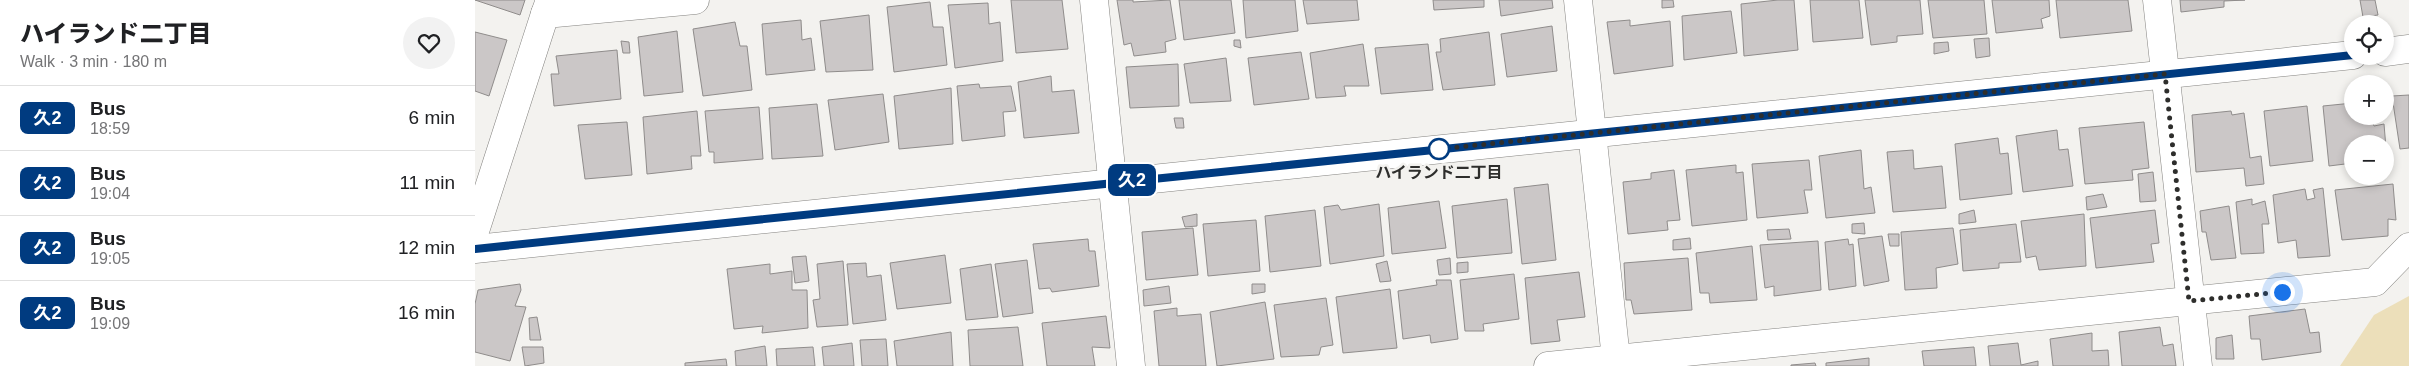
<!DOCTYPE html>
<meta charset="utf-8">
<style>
body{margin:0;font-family:Arial,"Noto Sans JP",sans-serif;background:#f2f2f2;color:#202124;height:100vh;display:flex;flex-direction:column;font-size:19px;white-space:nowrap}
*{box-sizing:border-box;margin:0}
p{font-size:16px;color:#757577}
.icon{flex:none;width:28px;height:28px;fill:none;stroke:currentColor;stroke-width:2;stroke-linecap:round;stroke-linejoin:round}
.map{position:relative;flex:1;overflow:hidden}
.side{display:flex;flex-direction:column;background:#fff;width:475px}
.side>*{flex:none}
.badge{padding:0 10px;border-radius:8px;font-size:18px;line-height:32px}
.fabs{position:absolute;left:1869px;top:15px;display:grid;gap:10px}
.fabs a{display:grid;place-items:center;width:50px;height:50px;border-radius:50%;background:#fff;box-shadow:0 2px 8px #0003;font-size:25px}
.you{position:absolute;width:25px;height:25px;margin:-12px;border:4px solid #fff;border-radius:50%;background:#1a73e8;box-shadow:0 0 0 8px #1a73e833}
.map>.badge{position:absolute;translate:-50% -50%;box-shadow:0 0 0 2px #fff}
.round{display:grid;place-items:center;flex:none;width:52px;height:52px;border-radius:26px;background:#f2f2f2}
.summary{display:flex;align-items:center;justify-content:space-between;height:85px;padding:0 20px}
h1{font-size:24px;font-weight:800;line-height:38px}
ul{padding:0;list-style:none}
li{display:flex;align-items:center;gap:15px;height:65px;padding:0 20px;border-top:1px solid #e0e0e0}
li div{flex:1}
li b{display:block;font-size:19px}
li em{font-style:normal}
li .badge{min-width:55px;font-weight:700;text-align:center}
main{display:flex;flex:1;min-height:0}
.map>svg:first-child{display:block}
.green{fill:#ecdfba}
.building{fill:#cbc7c7;stroke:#8f8c8b}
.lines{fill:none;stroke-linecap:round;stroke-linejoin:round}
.minor-casing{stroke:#858481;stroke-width:29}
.minor{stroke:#fff;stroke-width:28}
.line-casing{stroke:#fff;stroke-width:11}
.line{stroke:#003b80;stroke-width:8}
.walk{stroke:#2e2e2c;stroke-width:5;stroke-dasharray:0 9}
.stop-dot{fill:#fff;stroke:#003b80;stroke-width:2.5}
.labels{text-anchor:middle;stroke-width:5;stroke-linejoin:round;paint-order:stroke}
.stop-label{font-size:16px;font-weight:bold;fill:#2e2e2c;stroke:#f3f2ef}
</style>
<main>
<section class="side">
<div class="summary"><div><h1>ハイランド二丁目</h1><p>Walk · 3 min · 180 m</p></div><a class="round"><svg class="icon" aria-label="heart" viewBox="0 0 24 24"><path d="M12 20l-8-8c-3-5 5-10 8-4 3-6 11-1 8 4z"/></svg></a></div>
<ul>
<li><span class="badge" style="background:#003b80;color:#fff">久2</span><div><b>Bus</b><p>18:59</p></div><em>6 min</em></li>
<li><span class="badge" style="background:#003b80;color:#fff">久2</span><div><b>Bus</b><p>19:04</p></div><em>11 min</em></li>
<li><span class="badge" style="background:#003b80;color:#fff">久2</span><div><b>Bus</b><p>19:05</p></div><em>12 min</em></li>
<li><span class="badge" style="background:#003b80;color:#fff">久2</span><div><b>Bus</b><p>19:09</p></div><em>16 min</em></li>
</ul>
</section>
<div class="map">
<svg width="1934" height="366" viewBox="0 0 1934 366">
<rect width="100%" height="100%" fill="#f3f2ef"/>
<polygon class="green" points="1934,296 1934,366 1865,366 1899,315"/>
<g class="building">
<polygon points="0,0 50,0 45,15"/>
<polygon points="536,0 587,0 593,49 541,53"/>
<polygon points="642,0 658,0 658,2 695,0 701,39 690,42 691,52 659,56 656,43 649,45"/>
<polygon points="704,0 756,0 760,33 709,40"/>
<polygon points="768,0 820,0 823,31 771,38"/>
<polygon points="828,0 882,0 884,20 832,24"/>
<polygon points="958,0 1009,0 1009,7 959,10"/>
<polygon points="1024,0 1077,0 1078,8 1026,16"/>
<polygon points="1187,0 1198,0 1199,7 1187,8"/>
<polygon points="1303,0 1319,0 1323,50 1269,56 1266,4"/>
<polygon points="1335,0 1384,0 1388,38 1338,42"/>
<polygon points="1390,0 1445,0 1448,34 1422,36 1422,42 1396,45"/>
<polygon points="1453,0 1509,0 1512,34 1458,38"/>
<polygon points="1517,0 1574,0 1575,16 1566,19 1568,28 1521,33"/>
<polygon points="1581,0 1653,0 1657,31 1585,38"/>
<polygon points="1705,0 1770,0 1749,1 1749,7 1706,12"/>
<polygon points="1885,0 1900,0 1903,15 1888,17"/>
<polygon points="455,2 458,27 468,27 472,65 419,72 412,7"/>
<polygon points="513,3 514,24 525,22 528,61 480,68 473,5"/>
<polygon points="1256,11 1262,53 1209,60 1207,16"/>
<polygon points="394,15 398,70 351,72 345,21"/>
<polygon points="326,20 327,40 336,38 340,70 291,75 287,24"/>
<polygon points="1155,20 1155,26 1195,21 1198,66 1139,74 1132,22"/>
<polygon points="260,22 265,46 272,46 277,90 228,96 218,29"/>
<polygon points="1077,26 1082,71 1032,77 1026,34"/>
<polygon points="202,31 208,92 169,96 163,37"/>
<polygon points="0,32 32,40 14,96 0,91"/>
<polygon points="1014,32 1020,85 968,90 961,52 966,52 965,39"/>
<polygon points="1514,38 1515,56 1501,58 1499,39"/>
<polygon points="759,40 765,40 766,48 759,46"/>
<polygon points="146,41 154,42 155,53 148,53"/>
<polygon points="1473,42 1474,51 1459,54 1459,43"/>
<polygon points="888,44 894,86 869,86 871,96 841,98 835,53"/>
<polygon points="953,44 958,90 906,94 900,48"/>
<polygon points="142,50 146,99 79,106 76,74 84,74 81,56"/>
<polygon points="826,52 834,99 779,105 773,58"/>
<polygon points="751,58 756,101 715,103 709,64"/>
<polygon points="703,64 704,106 655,108 651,67"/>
<polygon points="576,76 577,92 599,90 604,133 549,138 543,82"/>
<polygon points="504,84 505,88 536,86 541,111 528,112 530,136 487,141 482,86"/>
<polygon points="476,88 478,144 424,149 419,96"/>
<polygon points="408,94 414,142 360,150 353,100"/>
<polygon points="1934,95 1934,148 1925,149 1917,96"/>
<polygon points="1878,103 1878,116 1896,116 1899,126 1909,124 1912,160 1910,160 1910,144 1878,144 1878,163 1854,166 1848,106"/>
<polygon points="342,104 348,156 297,159 294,108"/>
<polygon points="1832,106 1838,161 1795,166 1789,111"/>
<polygon points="284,107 288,159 239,163 239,152 234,152 230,111"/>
<polygon points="222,111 226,156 216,156 217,169 172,174 168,117"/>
<polygon points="1756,111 1757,115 1769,113 1775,158 1786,156 1789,184 1771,186 1769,168 1721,172 1717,115"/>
<polygon points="699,118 708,118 709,128 701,128"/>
<polygon points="152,122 157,175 110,179 103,125"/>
<polygon points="1669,122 1674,168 1657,170 1658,180 1610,184 1604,128"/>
<polygon points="1582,130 1584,150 1593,149 1598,186 1548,192 1541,136"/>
<polygon points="1523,138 1525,154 1533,153 1537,194 1485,200 1480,144"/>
<polygon points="1386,150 1389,189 1396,187 1400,213 1351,218 1344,156"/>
<polygon points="1438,150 1439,169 1467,166 1471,208 1418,212 1412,152"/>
<polygon points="1334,160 1337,190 1329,190 1333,213 1282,218 1277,164"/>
<polygon points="1261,165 1261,173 1268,172 1272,220 1217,226 1211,170"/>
<polygon points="1199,170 1205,220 1192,221 1193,230 1153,234 1148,182 1176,179 1176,173"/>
<polygon points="1678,172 1681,201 1665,202 1663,174"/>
<polygon points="1073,184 1081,260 1047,264 1039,188"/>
<polygon points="1918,184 1921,220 1913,219 1913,236 1867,240 1860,190"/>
<polygon points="1848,188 1855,256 1823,258 1821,240 1803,243 1798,195 1830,189 1832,200 1840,198 1838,190"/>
<polygon points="1628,194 1632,207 1612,210 1611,197"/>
<polygon points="1032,199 1037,253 982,258 977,206"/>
<polygon points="1777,199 1777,205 1790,201 1794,224 1787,224 1789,253 1766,254 1761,202"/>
<polygon points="964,201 971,248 917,254 913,208"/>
<polygon points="904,204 909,256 855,264 849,207 863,205 866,210"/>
<polygon points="1754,206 1761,258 1736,260 1731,232 1727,232 1725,211"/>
<polygon points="840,210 846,266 795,272 790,216"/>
<polygon points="1499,210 1501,222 1484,224 1484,214"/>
<polygon points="1680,210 1684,243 1676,244 1679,262 1621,268 1615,218"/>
<polygon points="722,214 722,226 710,227 707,217"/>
<polygon points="1609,214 1611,266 1564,270 1561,256 1551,258 1546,221"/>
<polygon points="781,220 785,271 733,276 728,224"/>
<polygon points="1389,223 1390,234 1377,233 1377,224"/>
<polygon points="1541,224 1546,262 1524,263 1524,268 1488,271 1485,230"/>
<polygon points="718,228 723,275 671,280 667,232"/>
<polygon points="1478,228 1483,264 1461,268 1462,288 1430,290 1426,232"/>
<polygon points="1314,229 1316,239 1293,240 1292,230"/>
<polygon points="1413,234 1424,234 1424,246 1415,246"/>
<polygon points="1407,236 1414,281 1389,286 1383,239"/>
<polygon points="1215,238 1216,249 1198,250 1198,240"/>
<polygon points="613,239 614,251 620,251 624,286 577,292 575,288 564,289 558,244"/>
<polygon points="1373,239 1374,245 1378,244 1381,286 1354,290 1350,242"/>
<polygon points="1343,241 1346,290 1299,296 1299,286 1290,288 1285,245"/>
<polygon points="1277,246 1282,300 1235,303 1234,293 1225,293 1221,253"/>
<polygon points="470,255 476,303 422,309 415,263"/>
<polygon points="331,256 334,281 320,283 317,257"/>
<polygon points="975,258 976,274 964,275 962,260"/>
<polygon points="1213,258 1217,310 1159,314 1156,300 1151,300 1149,263"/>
<polygon points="552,260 558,313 528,317 520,264"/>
<polygon points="368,261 373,325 342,327 338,300 345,299 342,264"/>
<polygon points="912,261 916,281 905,282 901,264"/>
<polygon points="993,262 993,272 982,273 982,263"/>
<polygon points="391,263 392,277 406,275 411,320 378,324 372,264"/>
<polygon points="295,264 295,274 317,271 317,290 332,290 333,328 287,333 288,326 259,329 252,269"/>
<polygon points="516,264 523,317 491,320 485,269"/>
<polygon points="1104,272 1110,317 1082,320 1085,341 1056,344 1050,278"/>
<polygon points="1039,274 1044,319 1008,324 1009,331 990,331 985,280"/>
<polygon points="961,280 976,280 983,339 956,343 955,335 928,339 923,291 962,285"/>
<polygon points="45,284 46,290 40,306 51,307 35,361 0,352 0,304 3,290"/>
<polygon points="777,284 790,284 790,292 777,294"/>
<polygon points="694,286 696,303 669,306 668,290"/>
<polygon points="915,289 922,348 868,353 861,297"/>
<polygon points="851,298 858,345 846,347 844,355 806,357 799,305"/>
<polygon points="790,302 799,359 742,366 735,312"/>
<polygon points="702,308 702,316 726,314 731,366 684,366 679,311"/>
<polygon points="1830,309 1835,333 1844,332 1846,352 1787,360 1785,339 1776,339 1774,316"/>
<polygon points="631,316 635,348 617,347 620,366 572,366 567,323"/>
<polygon points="62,317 66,340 55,340 54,318"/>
<polygon points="543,327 548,366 495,366 493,330"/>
<polygon points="1685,327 1688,346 1698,344 1701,366 1647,366 1644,332"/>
<polygon points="476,332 478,366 422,366 419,341"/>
<polygon points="1617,333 1617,351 1633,350 1634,366 1578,366 1575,339"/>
<polygon points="1757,335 1759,359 1741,359 1741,338"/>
<polygon points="411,339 413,366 387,366 385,340"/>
<polygon points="377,343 379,366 349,366 347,347"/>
<polygon points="1543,343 1546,365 1563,361 1563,366 1515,366 1513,346"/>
<polygon points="290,346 292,366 261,366 260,351"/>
<polygon points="47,347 68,347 69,363 50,366"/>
<polygon points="338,347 340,366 302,366 301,349"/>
<polygon points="1499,347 1501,366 1449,366 1447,351"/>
<polygon points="1394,358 1394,366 1351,366 1351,363"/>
<polygon points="251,359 252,366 210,366 210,363"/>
<polygon points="1340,363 1341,366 1316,366 1316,365"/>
</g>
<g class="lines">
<defs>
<g id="minor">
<polyline points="75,0 70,14 220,0"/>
<polyline points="619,0 656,366"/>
<polyline points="1103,0 1141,359"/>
<polyline points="1682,0 1723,366"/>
<polyline points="1910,52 1934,49"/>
<polyline points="0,231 70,14"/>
<polyline points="0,249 1878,55"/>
<polyline points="1073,366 1900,282 1934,247"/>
</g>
</defs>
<use href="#minor" class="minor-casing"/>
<use href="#minor" class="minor"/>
</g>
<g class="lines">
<defs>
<polyline id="line" points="0,249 1878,55"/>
</defs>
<use href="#line" class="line-casing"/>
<use href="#line" class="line"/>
<polyline class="walk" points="964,149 1690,74 1714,301 1807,292"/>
</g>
<circle class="stop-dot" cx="964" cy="149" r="10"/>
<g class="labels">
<g class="stop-label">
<text x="964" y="178">ハイランド二丁目</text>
</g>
</g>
</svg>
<div class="fabs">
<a><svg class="icon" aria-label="locate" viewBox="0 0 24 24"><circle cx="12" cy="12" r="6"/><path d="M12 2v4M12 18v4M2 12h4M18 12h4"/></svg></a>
<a>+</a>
<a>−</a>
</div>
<div class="you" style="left:1807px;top:292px"></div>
<b class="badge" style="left:657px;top:180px;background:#003b80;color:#fff">久2</b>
</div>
</main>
